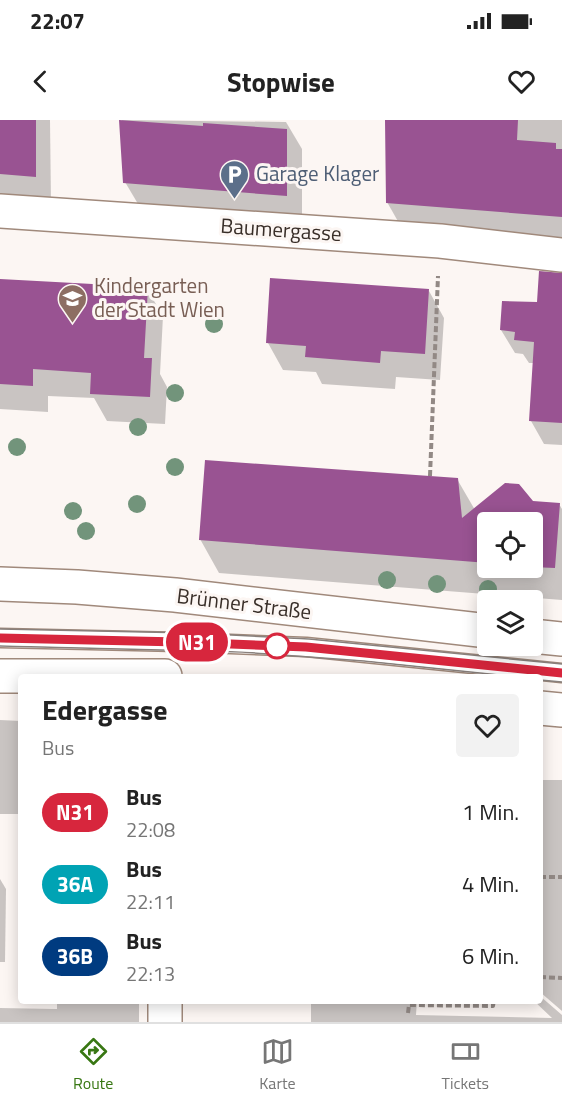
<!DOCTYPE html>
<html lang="de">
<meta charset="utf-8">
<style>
body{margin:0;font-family:"Titillium Web",sans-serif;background:#f2f2f2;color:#222;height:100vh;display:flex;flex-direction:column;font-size:22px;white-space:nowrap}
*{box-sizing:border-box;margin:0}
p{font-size:20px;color:#767676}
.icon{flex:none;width:33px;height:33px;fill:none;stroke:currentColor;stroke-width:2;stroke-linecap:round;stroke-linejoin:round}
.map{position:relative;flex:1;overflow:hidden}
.drawer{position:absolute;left:18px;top:554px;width:525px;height:330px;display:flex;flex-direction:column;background:#fff;border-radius:6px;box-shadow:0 3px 15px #0003}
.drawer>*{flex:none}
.badge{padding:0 12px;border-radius:20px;font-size:21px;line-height:39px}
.controls{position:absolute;left:477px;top:392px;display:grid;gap:12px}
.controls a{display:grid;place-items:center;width:66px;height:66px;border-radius:6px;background:#fff;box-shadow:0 3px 15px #0003;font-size:30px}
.map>.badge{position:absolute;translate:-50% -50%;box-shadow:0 0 0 3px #fff}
.round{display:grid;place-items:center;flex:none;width:63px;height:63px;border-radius:6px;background:#f2f2f2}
.overview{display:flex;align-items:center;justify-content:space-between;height:102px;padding:0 24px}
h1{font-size:28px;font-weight:700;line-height:45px}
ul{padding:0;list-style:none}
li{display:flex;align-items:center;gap:18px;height:72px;padding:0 24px}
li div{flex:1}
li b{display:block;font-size:22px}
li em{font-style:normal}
li .badge{min-width:66px;font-weight:700;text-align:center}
.status{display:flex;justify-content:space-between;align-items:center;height:42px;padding:0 30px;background:#fff;direction:ltr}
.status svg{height:16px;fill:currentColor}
header{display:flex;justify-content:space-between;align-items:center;height:78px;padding:0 24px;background:#fff;font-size:27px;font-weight:700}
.dock{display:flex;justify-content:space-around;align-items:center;height:84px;border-top:2px solid #e0e0e0;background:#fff;font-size:16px;color:#767676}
.dock a{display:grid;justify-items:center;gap:3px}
.dock .on{color:#387713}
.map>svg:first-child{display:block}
.shadow{fill:#0003;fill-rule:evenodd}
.building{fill:#995392}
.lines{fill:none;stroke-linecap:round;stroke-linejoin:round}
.lane-casing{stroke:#a0897b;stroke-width:21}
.street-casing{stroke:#a0897b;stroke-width:36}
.primary-casing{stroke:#a0897b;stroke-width:36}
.path{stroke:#928985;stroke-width:4;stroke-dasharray:6 3;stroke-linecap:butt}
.lane{stroke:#fff;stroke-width:18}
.street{stroke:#fff;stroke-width:33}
.primary{stroke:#fff;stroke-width:33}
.tram{stroke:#89807c;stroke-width:1.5}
.tree{fill:#72947b}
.line-casing{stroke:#fff;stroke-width:14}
.line{stroke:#d7263d;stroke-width:9}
.stop-dot{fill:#fff;stroke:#d7263d;stroke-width:3}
.labels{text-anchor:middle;stroke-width:6;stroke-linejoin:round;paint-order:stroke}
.service-label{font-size:21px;fill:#4e5e75;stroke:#fcf6f3;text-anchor:start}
.street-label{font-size:21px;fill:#382e28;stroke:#fcf6f3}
.education-label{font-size:21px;fill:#785e54;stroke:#fcf6f3;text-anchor:start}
</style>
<div class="status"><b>22:07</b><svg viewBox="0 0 49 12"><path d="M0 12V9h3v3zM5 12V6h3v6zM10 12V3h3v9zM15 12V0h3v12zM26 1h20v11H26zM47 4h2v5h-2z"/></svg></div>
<header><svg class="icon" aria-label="back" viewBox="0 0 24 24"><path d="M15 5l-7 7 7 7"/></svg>Stopwise<svg class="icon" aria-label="heart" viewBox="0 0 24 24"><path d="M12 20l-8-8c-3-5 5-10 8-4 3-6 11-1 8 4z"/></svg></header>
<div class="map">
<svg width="562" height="902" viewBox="0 0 562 902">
<rect width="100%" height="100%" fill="#fcf6f3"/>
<g class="shadow">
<polygon points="0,0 50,0 51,84 0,79"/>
<polygon points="122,0 286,2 302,29 302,103 141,89 125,62"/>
<polygon points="387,0 562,0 562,124 404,112 387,82"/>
<polygon points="0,161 147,169 163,196 160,254 167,267 165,304 107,301 94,278 48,276 48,292 0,289"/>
<polygon points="429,171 444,198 440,260 396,257 395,269 322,264 316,252 283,250 268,223"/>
<polygon points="562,181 562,325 544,324 531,301 534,243 529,243 523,234 515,233 501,210 539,183"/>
<path d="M457,359L475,390L533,382L559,384L562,389V480L219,453L200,419ZM488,402H532V447H488Z"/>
<polygon points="0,600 21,601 21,694 0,694"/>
<polygon points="540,660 562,660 562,891 540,872"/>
<polygon points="0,759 6,769 5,842 0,842"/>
<polygon points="540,876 562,895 562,902 311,902 311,880 417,880 416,895 552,898 533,880 540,880"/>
<polygon points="57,880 139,880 139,902 0,902 0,888 57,889"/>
</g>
<g class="building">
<polygon points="0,0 36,0 36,57 0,54"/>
<polygon points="119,0 203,6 203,3 287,9 287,76 123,63"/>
<polygon points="385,0 518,0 517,20 556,23 556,29 562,29 562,97 386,83"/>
<polygon points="539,151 562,153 562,303 529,301 534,222 514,220 515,212 500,210 502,181 537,182"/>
<polygon points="270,158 429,169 425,234 381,231 380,243 305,237 306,226 266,223"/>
<polygon points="0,159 148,167 144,238 152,238 150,277 90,274 91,253 33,249 33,266 0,264"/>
<polygon points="205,340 458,358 462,398 505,363 519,364 533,381 560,383 555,448 532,447 532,402 488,402 488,443 199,420"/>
</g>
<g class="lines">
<defs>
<polyline id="lane" points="0,518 180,522 306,527 562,553"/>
<g id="street">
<polyline points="0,91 440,121 562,135"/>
<polyline points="165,902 165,880"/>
</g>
<g id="primary">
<polyline points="0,464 77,467 175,475 488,511"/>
<polyline points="532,516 562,519"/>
<polyline points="0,556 165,556"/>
<polyline points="540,588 562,590"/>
</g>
</defs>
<use href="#lane" class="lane-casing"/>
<use href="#street" class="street-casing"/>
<use href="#primary" class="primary-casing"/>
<g class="path">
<polyline points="430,356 438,156"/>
<polyline points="540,757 562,757"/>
<polyline points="540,857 562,858"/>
<polyline points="408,893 409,885 493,886 494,880"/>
</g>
<use href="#lane" class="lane"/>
<use href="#street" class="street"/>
<use href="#primary" class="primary"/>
<g class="tram">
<polyline points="0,509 192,513 309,519 562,544"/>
<polyline points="0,526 242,532 364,541 509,556"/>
<polyline points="540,560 562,562"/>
</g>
</g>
<g class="tree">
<circle cx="214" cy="204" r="9"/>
<circle cx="175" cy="273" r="9"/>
<circle cx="138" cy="307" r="9"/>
<circle cx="17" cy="327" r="9"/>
<circle cx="175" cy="347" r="9"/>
<circle cx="137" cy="384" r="9"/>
<circle cx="73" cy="391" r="9"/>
<circle cx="86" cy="411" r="9"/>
<circle cx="387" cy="460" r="9"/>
<circle cx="437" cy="464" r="9"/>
<circle cx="488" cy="469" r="9"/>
</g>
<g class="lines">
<defs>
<polyline id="line" points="0,518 180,522 306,527 562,553"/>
</defs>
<use href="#line" class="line-casing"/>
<use href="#line" class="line"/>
</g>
<defs>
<symbol id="parking-pin" viewBox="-11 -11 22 30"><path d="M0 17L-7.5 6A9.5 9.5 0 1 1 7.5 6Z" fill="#5c6f8a" stroke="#fcf6f3"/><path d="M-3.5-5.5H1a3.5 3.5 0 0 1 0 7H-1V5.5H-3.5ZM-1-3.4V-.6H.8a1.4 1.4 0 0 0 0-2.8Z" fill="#fff"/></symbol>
<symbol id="school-pin" viewBox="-11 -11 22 30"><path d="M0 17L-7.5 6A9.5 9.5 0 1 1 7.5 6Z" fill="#8d6e63" stroke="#fcf6f3"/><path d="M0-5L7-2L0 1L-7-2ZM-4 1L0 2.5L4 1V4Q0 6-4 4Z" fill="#fff"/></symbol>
</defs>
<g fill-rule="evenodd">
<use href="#parking-pin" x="218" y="38" width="33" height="45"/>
<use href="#school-pin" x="56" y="162" width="33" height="45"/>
</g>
<circle class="stop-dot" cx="277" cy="526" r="12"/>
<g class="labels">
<g class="service-label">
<text x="256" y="61">Garage Klager</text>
</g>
<g class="street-label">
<text transform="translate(281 110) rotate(4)" y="7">Baumergasse</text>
<text transform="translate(244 484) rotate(7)" y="7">Brünner Straße</text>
</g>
<g class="education-label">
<text x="94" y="173">Kindergarten<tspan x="94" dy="24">der Stadt Wien</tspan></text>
</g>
</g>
</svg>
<div class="controls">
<a><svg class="icon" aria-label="locate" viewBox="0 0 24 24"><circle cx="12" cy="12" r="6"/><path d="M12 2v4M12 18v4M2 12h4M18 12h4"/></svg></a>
<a><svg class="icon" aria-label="layers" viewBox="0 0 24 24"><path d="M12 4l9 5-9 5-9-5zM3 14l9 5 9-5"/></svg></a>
</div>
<b class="badge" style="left:197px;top:522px;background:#d7263d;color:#fff">N31</b>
<section class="drawer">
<div class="overview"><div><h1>Edergasse</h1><p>Bus</p></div><a class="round"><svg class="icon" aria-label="heart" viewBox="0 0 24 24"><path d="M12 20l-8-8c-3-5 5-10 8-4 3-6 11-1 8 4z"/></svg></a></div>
<ul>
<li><span class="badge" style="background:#d7263d;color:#fff">N31</span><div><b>Bus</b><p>22:08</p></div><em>1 Min.</em></li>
<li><span class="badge" style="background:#00a3b4;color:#fff">36A</span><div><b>Bus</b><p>22:11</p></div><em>4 Min.</em></li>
<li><span class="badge" style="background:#003b80;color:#fff">36B</span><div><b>Bus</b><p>22:13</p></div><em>6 Min.</em></li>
</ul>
</section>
</div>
<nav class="dock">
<a class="on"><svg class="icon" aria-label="directions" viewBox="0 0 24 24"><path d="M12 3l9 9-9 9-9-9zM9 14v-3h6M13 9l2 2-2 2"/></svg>Route</a>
<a><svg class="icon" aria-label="map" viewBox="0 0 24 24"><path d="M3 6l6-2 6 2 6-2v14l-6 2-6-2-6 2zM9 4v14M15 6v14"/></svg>Karte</a>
<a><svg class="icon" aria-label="tickets" viewBox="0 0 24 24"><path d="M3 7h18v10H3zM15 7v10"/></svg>Tickets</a>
</nav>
